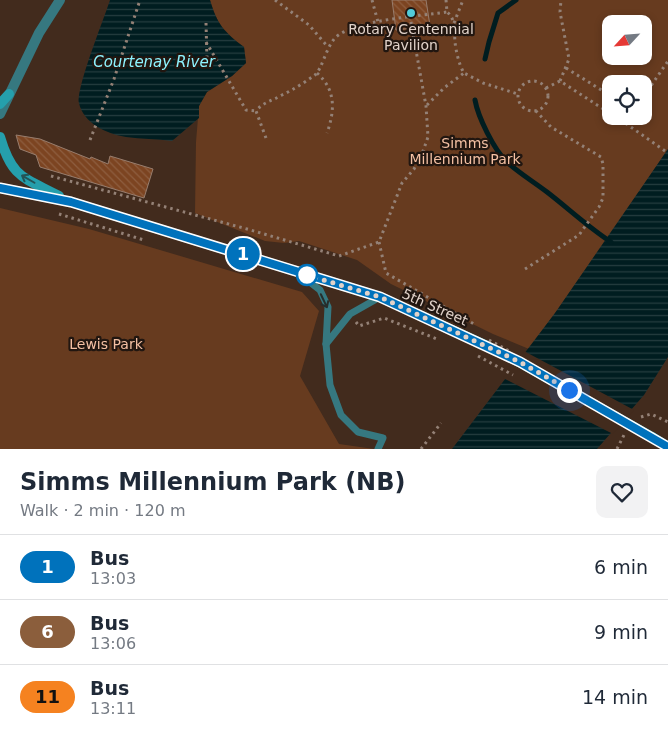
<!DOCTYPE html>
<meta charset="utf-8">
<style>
body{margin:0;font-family:"DejaVu Sans",sans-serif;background:#f2f2f3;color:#1f2937;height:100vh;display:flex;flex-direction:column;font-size:19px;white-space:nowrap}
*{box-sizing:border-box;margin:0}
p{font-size:16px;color:#747a83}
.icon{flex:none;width:28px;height:28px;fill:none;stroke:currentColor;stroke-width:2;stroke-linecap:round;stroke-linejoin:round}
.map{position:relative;height:449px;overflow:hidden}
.side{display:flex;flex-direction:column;background:#fff;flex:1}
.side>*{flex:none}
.badge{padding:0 10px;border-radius:16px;font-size:18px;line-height:32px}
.needle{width:32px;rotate:244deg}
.controls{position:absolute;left:602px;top:15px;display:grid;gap:10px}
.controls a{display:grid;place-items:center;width:50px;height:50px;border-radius:10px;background:#fff;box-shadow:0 2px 8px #0003;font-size:25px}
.you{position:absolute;width:25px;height:25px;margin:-12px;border:4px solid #fff;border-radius:50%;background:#1a73e8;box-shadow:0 0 0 8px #1a73e833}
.map>.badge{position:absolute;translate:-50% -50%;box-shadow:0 0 0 2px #fff}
.round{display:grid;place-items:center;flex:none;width:52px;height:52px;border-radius:10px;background:#f2f2f3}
.summary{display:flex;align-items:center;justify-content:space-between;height:85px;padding:0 20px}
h1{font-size:24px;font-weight:700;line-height:38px}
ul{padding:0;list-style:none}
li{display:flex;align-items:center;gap:15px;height:65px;padding:0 20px;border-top:1px solid #e0e1e3}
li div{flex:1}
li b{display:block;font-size:19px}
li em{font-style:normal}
li .badge{min-width:55px;font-weight:700;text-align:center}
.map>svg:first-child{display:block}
.green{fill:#673b1f;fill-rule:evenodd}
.water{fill:url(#water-rules)}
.pier{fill:#422b1d}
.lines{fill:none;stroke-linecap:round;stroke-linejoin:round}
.stream{stroke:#001d20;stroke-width:5}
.building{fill:url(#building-back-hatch);stroke:#987d6d}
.path{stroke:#948176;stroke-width:3;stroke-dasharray:2.5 4;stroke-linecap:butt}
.service{stroke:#367880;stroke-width:7}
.tertiary{stroke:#367880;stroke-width:10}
.secondary{stroke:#259fac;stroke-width:10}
.path-bridge{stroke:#948176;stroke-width:3;stroke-dasharray:2.5 4;stroke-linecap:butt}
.secondary-bridge{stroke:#259fac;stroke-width:10}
.oneway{stroke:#235456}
.oneway2{stroke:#262e2c}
.line-casing{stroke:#fff;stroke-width:11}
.line{stroke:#0072bc;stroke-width:8}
.walk{stroke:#e1d2c9;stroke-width:5;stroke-dasharray:0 9}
.poi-dot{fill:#52cbd9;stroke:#211610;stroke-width:2}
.stop-dot{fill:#fff;stroke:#0072bc;stroke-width:2.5}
.labels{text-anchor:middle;stroke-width:4.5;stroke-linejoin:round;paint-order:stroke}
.poi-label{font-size:14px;fill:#e1d2c9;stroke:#211610}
.park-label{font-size:14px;fill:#f4c0a3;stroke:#211610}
.street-label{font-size:14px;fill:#e1d2c9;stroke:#211610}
.water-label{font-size:15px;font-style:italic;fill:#8df2fe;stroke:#211610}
</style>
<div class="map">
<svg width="668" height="449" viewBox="0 0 668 449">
<defs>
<pattern id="water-rules" width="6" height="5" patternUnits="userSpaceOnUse" patternTransform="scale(1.25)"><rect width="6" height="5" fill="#001d20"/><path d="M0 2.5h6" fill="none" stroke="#253d3f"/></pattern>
<pattern id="building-back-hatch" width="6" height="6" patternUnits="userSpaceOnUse" patternTransform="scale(1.25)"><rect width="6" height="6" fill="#7c4421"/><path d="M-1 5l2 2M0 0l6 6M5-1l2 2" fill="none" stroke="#8e5e40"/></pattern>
</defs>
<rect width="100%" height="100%" fill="#422b1d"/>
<g class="green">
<path d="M210,0H668V149L585,272L529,349L493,334L391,284L357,260L299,241L284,243L265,241L195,213L196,142L199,106L207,92L232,76L246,63L244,47C224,32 217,24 210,0ZM611,24H644V56H611ZM611,84H644V116H611Z"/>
<polygon points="0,208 89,229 302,292 319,311 300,376 339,444 374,449 0,449"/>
</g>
<g class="water">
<path d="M110,0H210C217,24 224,32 244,47L246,63L232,76L207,92L199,106V118L172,141C157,139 141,139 126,137C107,134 83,123 79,103C76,88 104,19 110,0Z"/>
<polygon points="668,149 668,357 644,395 597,449 452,449 555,313"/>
</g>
<polygon class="pier" points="524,351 634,410 613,434 503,378"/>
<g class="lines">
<g class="stream">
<polyline points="485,59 489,42 498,13 516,0"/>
<path d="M475,100C478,117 494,150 507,162C519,173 534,182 547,192C569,209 588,227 611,242"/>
</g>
</g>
<g class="building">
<polygon points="392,0 426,0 430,26 396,30"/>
<polygon points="16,135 40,139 90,159 91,157 108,164 110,156 153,169 144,198 40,167 36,155 20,149"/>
</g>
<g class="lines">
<g class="path">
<polyline points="275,0 309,25 328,47"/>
<polyline points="372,0 378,22"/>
<path d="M446,0L447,12C456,19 454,31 455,42C456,51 459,65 464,73L483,83L518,94"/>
<polyline points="206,23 207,60"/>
<polyline points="454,23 463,0"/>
<polyline points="206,42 246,110 256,111"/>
<polyline points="566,68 611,96"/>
<path d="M317,73C336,90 335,110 327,133"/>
<circle cx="533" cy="96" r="15"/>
<polyline points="560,81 569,59 560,12 561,0"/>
<polyline points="546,88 560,81 611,114"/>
<polyline points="644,96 668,61"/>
<polyline points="427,105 444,88 464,73"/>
<polyline points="615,116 668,153"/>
<path d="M266,138L256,111C263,102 272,101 282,95C293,90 305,82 315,75C322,69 326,48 335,38C353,20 420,16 447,12"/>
<polyline points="90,140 114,79 140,0"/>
<polyline points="51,176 247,229 339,256 379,242 402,183 414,169 422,154 428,137 426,106 410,17"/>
<polyline points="59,214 144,240"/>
<polyline points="379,242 386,273 474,324"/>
<polyline points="525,269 579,235 599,207 603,198 603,164 601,157 551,127 536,111"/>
<polyline points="356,322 359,326 384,318 437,339"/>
<polyline points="641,417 651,414 668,422"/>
<polyline points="421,449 441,423"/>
<polyline points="617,449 624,435"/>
</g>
<g class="service">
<polyline points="298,273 320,290 328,307 326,344 330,385 341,415 358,432 383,438 378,449"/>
<polyline points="326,344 350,314 380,297"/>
</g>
<g class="tertiary">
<polyline points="0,114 39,33 60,0"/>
<polyline points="485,345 519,362"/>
</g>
<g class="secondary">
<polyline points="0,104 9,94"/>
<path d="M0,137C12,178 23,177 59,196"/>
<polyline points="0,188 71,202 380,297 485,345"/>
<polyline points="652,437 668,447"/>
</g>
<g class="path-bridge">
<polyline points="489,340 511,352"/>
<polyline points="478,356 513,375"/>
</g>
<polyline class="secondary-bridge" points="519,362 652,437"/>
</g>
<defs><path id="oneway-shaft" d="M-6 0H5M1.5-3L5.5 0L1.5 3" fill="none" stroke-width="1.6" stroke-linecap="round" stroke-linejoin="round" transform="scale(1.25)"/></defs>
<use class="oneway" href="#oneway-shaft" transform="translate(28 179) rotate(-150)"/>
<use class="oneway2" href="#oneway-shaft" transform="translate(324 301) rotate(65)"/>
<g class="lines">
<defs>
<polyline id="line" points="0,188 71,202 380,297 520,362 668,447"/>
</defs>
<use href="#line" class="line-casing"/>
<use href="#line" class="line"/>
<polyline class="walk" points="307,275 380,297 520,362 569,390"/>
</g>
<circle class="poi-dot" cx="411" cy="13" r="5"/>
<circle class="stop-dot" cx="307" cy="275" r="10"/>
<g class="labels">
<g class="poi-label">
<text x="411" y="34">Rotary Centennial<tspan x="411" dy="16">Pavilion</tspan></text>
</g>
<g class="park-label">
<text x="465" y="148">Simms<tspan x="465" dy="16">Millennium Park</tspan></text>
<text x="106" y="349">Lewis Park</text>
</g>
<g class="street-label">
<text transform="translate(435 307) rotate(24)" y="5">5th Street</text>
</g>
<g class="water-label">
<text x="154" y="67">Courtenay River</text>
</g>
</g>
</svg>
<div class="controls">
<a><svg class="needle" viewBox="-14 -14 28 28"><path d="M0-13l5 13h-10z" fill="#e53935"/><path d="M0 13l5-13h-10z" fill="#747a83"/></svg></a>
<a><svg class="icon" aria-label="locate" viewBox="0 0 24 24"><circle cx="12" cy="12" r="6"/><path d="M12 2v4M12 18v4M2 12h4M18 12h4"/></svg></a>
</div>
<div class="you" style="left:569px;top:390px"></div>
<b class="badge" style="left:243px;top:254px;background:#0072bc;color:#fff">1</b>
</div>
<section class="side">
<div class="summary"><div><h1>Simms Millennium Park (NB)</h1><p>Walk · 2 min · 120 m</p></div><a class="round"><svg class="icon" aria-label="heart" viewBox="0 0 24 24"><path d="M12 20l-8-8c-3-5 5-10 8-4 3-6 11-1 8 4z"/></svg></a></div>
<ul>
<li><span class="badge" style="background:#0072bc;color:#fff">1</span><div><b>Bus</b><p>13:03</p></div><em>6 min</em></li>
<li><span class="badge" style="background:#8b5e3c;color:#fff">6</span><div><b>Bus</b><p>13:06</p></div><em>9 min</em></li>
<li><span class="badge" style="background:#f58220;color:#111">11</span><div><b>Bus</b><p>13:11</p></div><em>14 min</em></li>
</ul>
</section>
